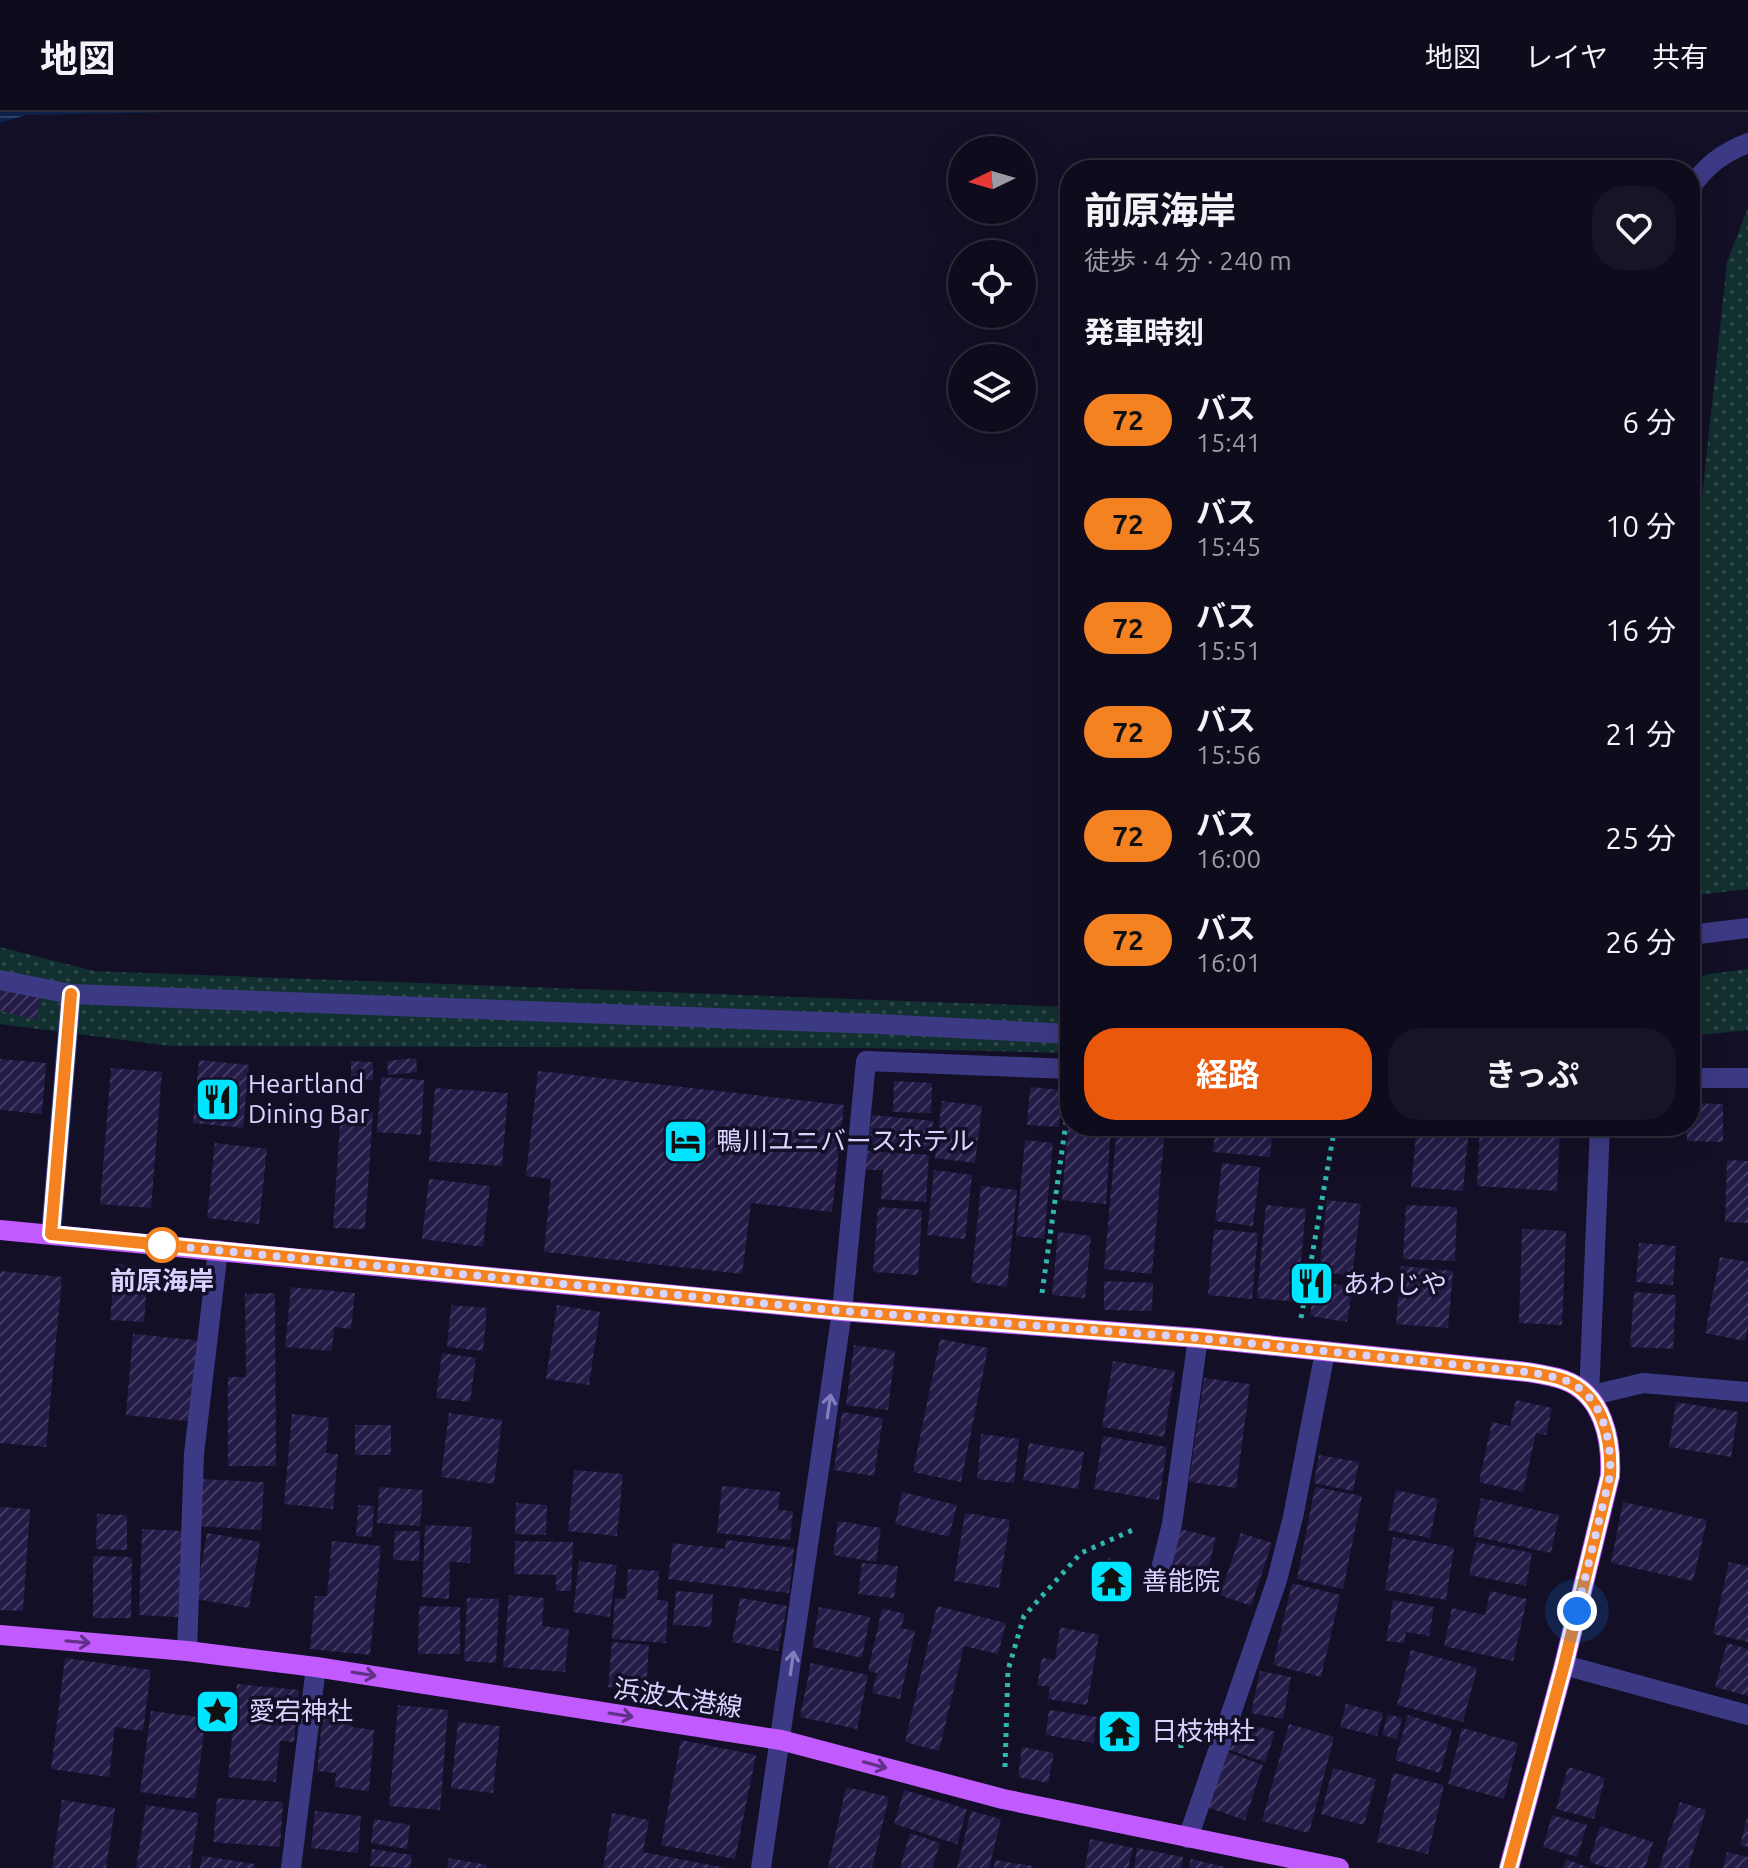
<!DOCTYPE html>
<html lang="ja">
<meta charset="utf-8">
<style>
body{margin:0;font-family:Ubuntu,"Noto Sans JP",sans-serif;background:#171425;color:#f1f3f6;height:100vh;display:flex;flex-direction:column;font-size:30px;white-space:nowrap}
*{box-sizing:border-box;margin:0}
p{font-size:26px;color:#9b9ba3}
.icon{flex:none;width:44px;height:44px;fill:none;stroke:currentColor;stroke-width:2;stroke-linecap:round;stroke-linejoin:round}
.map{position:relative;flex:1;overflow:hidden}
.panel{position:absolute;left:1060px;top:48px;width:640px;height:976px;display:flex;flex-direction:column;background:#0e0b1c;border-radius:32px;box-shadow:0 8px 32px #0002,0 0 0 2px #2e2b3b}
.panel>*{flex:none}
.badge{padding:0 16px;border-radius:26px;font-size:28px;line-height:52px}
.needle{width:52px;rotate:265deg}
.tools{position:absolute;left:948px;top:24px;display:grid;gap:16px}
.tools a{display:grid;place-items:center;width:88px;height:88px;border-radius:50%;background:#0e0b1c;box-shadow:0 8px 32px #0002,0 0 0 2px #2e2b3b;font-size:40px}
.you{position:absolute;width:40px;height:40px;margin:-20px;border:6px solid #fff;border-radius:50%;background:#1a73e8;box-shadow:0 0 0 12px #1a73e833}
.map>.badge{position:absolute;translate:-50% -50%;box-shadow:0 0 0 4px #fff}
h2{padding:0 24px;font-size:30px;line-height:72px}
.round{display:grid;place-items:center;flex:none;width:84px;height:84px;border-radius:32px;background:#171425}
.overview{display:flex;align-items:center;justify-content:space-between;height:136px;padding:0 24px}
h1{font-size:38px;font-weight:700;line-height:60px}
.primary-button{display:flex;gap:16px;margin-top:auto;padding:16px 24px}
.primary-button a{flex:1;height:92px;border-radius:32px;background:#ea580c;color:#fff;font-size:32px;font-weight:700;line-height:92px;text-align:center}
.primary-button a+a{background:#171425;color:#f1f3f6}
ul{padding:0;list-style:none}
li{display:flex;align-items:center;gap:24px;height:104px;padding:0 24px}
li div{flex:1}
li b{display:block;font-size:30px}
li em{font-style:normal}
li .badge{min-width:88px;font-weight:700;text-align:center}
header{display:flex;align-items:center;gap:48px;box-sizing:border-box;height:112px;padding:0 40px;background:#0e0b1c;border-bottom:2px solid #2e2b3b}
header strong{font-size:38px}
nav{display:flex;gap:44px;margin-inline-start:auto;font-size:28px}
.map>svg:first-child{display:block}
.park{fill:url(#park-dots)}
.water{fill:url(#water-rules)}
.building{fill:url(#building-hatch)}
.lines{fill:none;stroke-linecap:round;stroke-linejoin:round}
.path{stroke:#2fb8b0;stroke-width:5;stroke-dasharray:4 6;stroke-linecap:butt}
.minor{stroke:#3d3a85;stroke-width:20}
.major{stroke:#c25bff;stroke-width:20}
.oneway{stroke:#837fbc}
.oneway2{stroke:#623188}
.line-casing{stroke:#fff;stroke-width:18}
.line{stroke:#f58220;stroke-width:12}
.walk{stroke:#d9d4ff;stroke-width:8;stroke-dasharray:0 14.4}
.stop-dot{fill:#fff;stroke:#f58220;stroke-width:4}
.labels{text-anchor:middle;stroke-width:7;stroke-linejoin:round;paint-order:stroke}
.poi-label{font-size:26px;fill:#d9d4ff;stroke:#130f26;text-anchor:start}
.stop-label{font-size:26px;font-weight:bold;fill:#d9d4ff;stroke:#130f26}
.street-label{font-size:26px;fill:#d9d4ff;stroke:#130f26}
</style>
<header>
<strong>地図</strong>
<nav><a>地図</a><a>レイヤ</a><a>共有</a></nav>
</header>
<div class="map">
<svg width="1748" height="1756" viewBox="0 0 1748 1756">
<defs>
<pattern id="park-dots" width="8" height="8" patternUnits="userSpaceOnUse" patternTransform="scale(2)"><rect width="8" height="8" fill="#12302f"/><path d="M2 2h.1M6 6h.1" fill="none" stroke="#344d4e" stroke-width="1.8" stroke-linecap="round"/></pattern>
<pattern id="water-rules" width="6" height="5" patternUnits="userSpaceOnUse" patternTransform="scale(2)"><rect width="6" height="5" fill="#0c2248"/><path d="M0 2.5h6" fill="none" stroke="#2f4163"/></pattern>
<pattern id="building-hatch" width="6" height="6" patternUnits="userSpaceOnUse" patternTransform="scale(2)"><rect width="6" height="6" fill="#241b47"/><path d="M-1 1l2-2M0 6l6-6M5 7l2-2" fill="none" stroke="#433b63"/></pattern>
</defs>
<rect width="100%" height="100%" fill="#130f26"/>
<g class="park">
<polygon points="1748,96 1748,777 1690,784 1690,500 1727,150"/>
<polygon points="0,835 94,859 1070,895 1070,941 868,936 170,934 0,912"/>
<polygon points="1748,857 1748,918 1690,924 1690,869 1709,862"/>
</g>
<polygon class="water" points="0,0 180,0 26,3 0,11"/>
<g class="building">
<polygon points="0,877 41,886 36,907 0,899"/>
<polygon points="416,946 417,960 388,963 387,949"/>
<polygon points="0,947 46,951 42,1002 0,998"/>
<polygon points="199,948 249,953 243,1016 193,1011"/>
<polygon points="351,949 373,950 373,968 351,968"/>
<polygon points="111,956 162,960 151,1096 100,1092"/>
<polygon points="538,959 844,993 832,1100 751,1091 742,1162 544,1140 551,1067 526,1064"/>
<polygon points="381,965 424,968 421,1023 377,1020"/>
<polygon points="894,969 932,971 931,1001 893,1000"/>
<polygon points="1030,975 1062,978 1059,1015 1027,1013"/>
<polygon points="435,976 508,981 502,1054 429,1049"/>
<polygon points="942,989 982,994 975,1051 935,1046"/>
<polygon points="1690,991 1723,992 1723,1030 1687,1029 1687,1014 1690,1014"/>
<polygon points="341,998 373,1000 365,1117 333,1116"/>
<polygon points="872,1003 933,1009 930,1038 868,1032"/>
<polygon points="1068,1014 1111,1014 1106,1092 1062,1088"/>
<polygon points="1117,1014 1165,1015 1152,1162 1104,1157"/>
<polygon points="1215,1014 1273,1014 1270,1045 1213,1040"/>
<polygon points="1417,1014 1469,1014 1463,1079 1411,1075"/>
<polygon points="1480,1014 1560,1014 1557,1079 1477,1074"/>
<polygon points="1025,1028 1053,1031 1044,1127 1016,1124"/>
<polygon points="215,1031 267,1037 259,1112 207,1106"/>
<polygon points="867,1039 929,1043 926,1090 881,1087 883,1058 865,1058"/>
<polygon points="1727,1048 1748,1049 1748,1111 1725,1110"/>
<polygon points="1222,1051 1260,1055 1253,1114 1215,1109"/>
<polygon points="934,1058 972,1063 965,1127 927,1123"/>
<polygon points="429,1067 490,1074 483,1135 422,1127"/>
<polygon points="981,1074 1017,1078 1007,1175 971,1170"/>
<polygon points="1327,1088 1361,1092 1352,1164 1319,1159"/>
<polygon points="1266,1093 1306,1097 1297,1190 1257,1186"/>
<polygon points="1406,1093 1457,1095 1455,1149 1403,1147"/>
<polygon points="878,1095 922,1098 918,1163 873,1160"/>
<polygon points="1214,1117 1258,1121 1252,1187 1208,1183"/>
<polygon points="1522,1117 1566,1119 1562,1213 1519,1211"/>
<polygon points="1058,1120 1091,1124 1085,1186 1052,1183"/>
<polygon points="1639,1131 1676,1134 1673,1173 1636,1170"/>
<polygon points="1720,1145 1748,1150 1748,1214 1745,1229 1705,1221"/>
<polygon points="115,1152 148,1155 144,1210 110,1208"/>
<polygon points="1401,1154 1453,1159 1448,1216 1396,1212"/>
<polygon points="0,1159 62,1165 46,1335 0,1331"/>
<polygon points="1104,1169 1153,1171 1152,1199 1104,1198"/>
<polygon points="1315,1169 1353,1175 1347,1210 1310,1204"/>
<polygon points="291,1175 355,1181 351,1217 334,1215 332,1239 285,1235"/>
<polygon points="1634,1180 1676,1183 1673,1237 1630,1235"/>
<polygon points="275,1181 276,1354 228,1354 228,1265 246,1265 245,1182"/>
<polygon points="451,1193 487,1196 483,1239 447,1235"/>
<polygon points="557,1193 600,1200 589,1273 546,1267"/>
<polygon points="133,1222 204,1229 196,1310 126,1303"/>
<polygon points="940,1227 988,1236 961,1370 913,1360"/>
<polygon points="854,1233 895,1239 888,1298 846,1293"/>
<polygon points="442,1241 476,1246 470,1290 436,1286"/>
<polygon points="1113,1249 1175,1259 1164,1325 1102,1315"/>
<polygon points="1204,1266 1250,1272 1236,1376 1189,1370"/>
<polygon points="1516,1288 1552,1296 1546,1323 1536,1321 1523,1380 1479,1370 1492,1310 1510,1314"/>
<polygon points="1676,1290 1738,1300 1731,1345 1669,1335"/>
<polygon points="842,1300 883,1306 874,1364 834,1358"/>
<polygon points="449,1301 502,1308 494,1372 441,1365"/>
<polygon points="292,1302 329,1306 326,1341 338,1342 333,1397 284,1392"/>
<rect x="355" y="1313" width="36" height="30"/>
<polygon points="981,1322 1019,1327 1014,1371 977,1367"/>
<polygon points="1103,1324 1167,1335 1159,1388 1094,1377"/>
<polygon points="1029,1331 1084,1340 1078,1377 1023,1368"/>
<polygon points="1319,1343 1359,1350 1353,1379 1314,1371"/>
<polygon points="574,1358 623,1362 617,1424 568,1419"/>
<polygon points="199,1367 264,1370 261,1418 197,1414"/>
<polygon points="722,1374 780,1380 778,1398 793,1399 790,1428 717,1421"/>
<polygon points="379,1375 423,1378 420,1414 377,1411"/>
<polygon points="1315,1375 1362,1384 1343,1477 1297,1467"/>
<polygon points="1396,1378 1438,1387 1430,1426 1388,1418"/>
<polygon points="902,1380 957,1393 949,1425 895,1412"/>
<polygon points="1481,1386 1559,1403 1551,1441 1473,1424"/>
<polygon points="1623,1390 1707,1408 1693,1469 1611,1451"/>
<polygon points="516,1391 547,1393 546,1423 515,1422"/>
<polygon points="358,1393 374,1394 372,1425 356,1424"/>
<polygon points="0,1395 30,1397 23,1499 0,1498"/>
<polygon points="965,1401 1010,1408 999,1476 954,1469"/>
<polygon points="97,1402 127,1403 127,1438 96,1437"/>
<polygon points="838,1409 881,1416 876,1450 833,1443"/>
<polygon points="425,1413 472,1415 470,1451 450,1450 449,1487 422,1485"/>
<polygon points="142,1417 182,1419 178,1505 139,1503"/>
<polygon points="1181,1417 1216,1426 1203,1475 1168,1465"/>
<polygon points="395,1419 420,1419 419,1449 393,1448"/>
<polygon points="207,1421 260,1430 249,1496 195,1487"/>
<polygon points="1241,1421 1272,1431 1251,1494 1220,1483"/>
<polygon points="1393,1425 1454,1435 1446,1488 1385,1478"/>
<polygon points="726,1428 794,1436 789,1481 668,1467 673,1431 725,1437"/>
<polygon points="332,1429 381,1434 370,1543 310,1537 315,1484 327,1484"/>
<polygon points="515,1429 573,1430 571,1479 556,1479 556,1463 514,1462"/>
<polygon points="1476,1430 1532,1441 1526,1474 1469,1463"/>
<polygon points="93,1444 132,1445 131,1506 93,1506"/>
<polygon points="1108,1446 1123,1450 1122,1454 1133,1457 1127,1489 1089,1482 1095,1449 1107,1451"/>
<polygon points="579,1449 617,1453 610,1505 573,1500"/>
<polygon points="1729,1450 1748,1454 1748,1530 1713,1522"/>
<polygon points="862,1451 898,1454 894,1486 858,1482"/>
<polygon points="628,1457 659,1459 657,1488 668,1489 666,1531 612,1527 615,1486 626,1487"/>
<polygon points="1292,1471 1340,1483 1321,1565 1273,1553"/>
<polygon points="676,1479 713,1482 711,1515 673,1513"/>
<polygon points="1490,1479 1527,1487 1513,1549 1444,1534 1452,1496 1485,1503"/>
<polygon points="509,1483 544,1486 542,1514 569,1517 565,1560 503,1555"/>
<polygon points="467,1486 499,1487 496,1551 464,1549"/>
<polygon points="740,1486 787,1494 778,1539 732,1530"/>
<polygon points="1393,1488 1434,1495 1429,1524 1406,1520 1404,1531 1386,1529"/>
<polygon points="419,1494 460,1495 460,1542 418,1542"/>
<polygon points="937,1494 1006,1511 998,1542 964,1534 939,1639 905,1630"/>
<polygon points="819,1495 870,1505 862,1546 812,1535"/>
<polygon points="882,1496 905,1502 901,1516 915,1519 900,1587 872,1581 877,1561 868,1559"/>
<polygon points="1060,1515 1099,1523 1087,1593 1048,1587 1050,1575 1037,1573 1042,1546 1055,1548"/>
<polygon points="612,1530 649,1533 646,1578 608,1575"/>
<polygon points="1727,1531 1748,1537 1748,1584 1715,1575"/>
<polygon points="1411,1538 1477,1556 1463,1610 1397,1593"/>
<polygon points="65,1546 151,1558 143,1619 115,1615 109,1665 51,1657"/>
<polygon points="811,1551 868,1563 857,1617 800,1605"/>
<polygon points="1260,1559 1291,1565 1283,1607 1251,1601"/>
<polygon points="237,1572 299,1578 294,1630 280,1629 276,1670 228,1665"/>
<polygon points="1346,1592 1383,1601 1377,1624 1340,1615"/>
<polygon points="398,1593 448,1598 440,1698 389,1694"/>
<polygon points="1049,1598 1097,1605 1093,1631 1046,1623"/>
<polygon points="151,1599 206,1606 195,1687 140,1680"/>
<polygon points="323,1599 352,1602 351,1615 374,1618 369,1679 335,1675 336,1661 317,1659"/>
<polygon points="1109,1601 1136,1605 1131,1638 1105,1634"/>
<polygon points="1388,1602 1402,1606 1397,1627 1382,1623"/>
<polygon points="1408,1603 1452,1617 1440,1661 1395,1648"/>
<polygon points="1235,1607 1275,1620 1265,1650 1226,1637"/>
<polygon points="458,1610 500,1614 493,1681 451,1676"/>
<polygon points="1289,1612 1334,1625 1309,1721 1262,1709"/>
<polygon points="1462,1616 1518,1631 1504,1687 1448,1672"/>
<polygon points="681,1628 756,1643 735,1747 661,1733"/>
<polygon points="1022,1635 1054,1641 1048,1671 1018,1665"/>
<polygon points="1225,1639 1263,1653 1245,1708 1206,1695"/>
<polygon points="1568,1655 1605,1666 1594,1707 1556,1697"/>
<polygon points="1333,1656 1376,1667 1364,1713 1321,1702"/>
<polygon points="1393,1661 1444,1673 1428,1742 1377,1730"/>
<polygon points="846,1675 889,1685 872,1756 828,1756"/>
<polygon points="904,1678 967,1697 957,1732 894,1712"/>
<polygon points="217,1686 283,1690 280,1735 213,1730"/>
<polygon points="62,1688 115,1696 106,1756 52,1756"/>
<polygon points="1680,1690 1706,1698 1688,1756 1659,1756"/>
<polygon points="146,1693 199,1701 190,1756 136,1756"/>
<polygon points="315,1699 361,1704 358,1741 311,1736"/>
<polygon points="971,1699 1001,1707 989,1756 957,1756"/>
<polygon points="612,1701 649,1708 643,1740 726,1756 603,1756"/>
<polygon points="1552,1703 1587,1713 1577,1745 1543,1735"/>
<polygon points="1747,1706 1748,1706 1748,1735 1740,1733"/>
<polygon points="374,1707 410,1713 407,1737 371,1731"/>
<polygon points="1600,1714 1653,1730 1645,1756 1608,1756 1589,1750"/>
<polygon points="910,1721 940,1731 932,1756 900,1756"/>
<polygon points="1090,1727 1133,1736 1128,1756 1085,1756"/>
<polygon points="1137,1736 1183,1745 1181,1756 1134,1756"/>
<polygon points="372,1737 412,1743 410,1756 370,1754"/>
<polygon points="1727,1740 1748,1745 1748,1756 1723,1756"/>
<polygon points="202,1744 255,1752 254,1756 200,1756"/>
<polygon points="449,1746 487,1753 487,1756 447,1756"/>
<polygon points="1191,1747 1225,1755 1225,1756 1189,1756"/>
<polygon points="1566,1747 1589,1756 1563,1756"/>
<polygon points="995,1748 1033,1754 1033,1756 994,1756"/>
</g>
<g class="lines">
<g class="path">
<polyline points="1042,1181 1069,989"/>
<polyline points="1301,1206 1335,1014"/>
<polyline points="1181,1636 1181,1617"/>
<polyline points="1005,1655 1008,1558 1024,1504 1081,1441 1135,1417"/>
</g>
<g class="minor">
<path d="M1690,76C1706,54 1722,41 1748,31"/>
<polyline points="1690,823 1748,816"/>
<polyline points="0,868 71,882 879,912 1070,922"/>
<polyline points="1690,966 1748,966"/>
<polyline points="1600,1014 1589,1284 1643,1271 1748,1280"/>
<polyline points="51,1122 71,882"/>
<polyline points="1158,1469 1172,1412 1198,1226"/>
<polyline points="187,1539 194,1342 218,1138"/>
<polyline points="1564,1553 1748,1603"/>
<polyline points="1188,1726 1277,1468 1293,1405 1325,1240"/>
<polyline points="291,1756 316,1555"/>
<polyline points="761,1756 842,1199 866,949 1070,957"/>
</g>
<g class="major">
<path d="M0,1118L842,1199L1198,1226L1527,1260C1539,1262 1553,1264 1564,1268C1603,1282 1612,1328 1610,1364L1564,1553L1509,1756"/>
<polyline points="0,1523 187,1539 316,1555 781,1628 1003,1687 1339,1756"/>
</g>
</g>
<defs><path id="oneway-shaft" d="M-6 0H5M1.5-3L5.5 0L1.5 3" fill="none" stroke-width="1.6" stroke-linecap="round" stroke-linejoin="round" transform="scale(2)"/></defs>
<g class="oneway">
<use href="#oneway-shaft" transform="translate(829 1294) rotate(-82)"/>
<use href="#oneway-shaft" transform="translate(792 1551) rotate(-82)"/>
</g>
<g class="oneway2">
<use href="#oneway-shaft" transform="translate(78 1530) rotate(5)"/>
<use href="#oneway-shaft" transform="translate(364 1562) rotate(9)"/>
<use href="#oneway-shaft" transform="translate(621 1603) rotate(9)"/>
<use href="#oneway-shaft" transform="translate(875 1653) rotate(15)"/>
</g>
<g class="lines">
<defs>
<path id="line" d="M71,882L51,1122L842,1199L1198,1226L1527,1260C1539,1262 1553,1264 1564,1268C1603,1282 1612,1328 1610,1364L1564,1553L1509,1756"/>
</defs>
<use href="#line" class="line-casing"/>
<use href="#line" class="line"/>
<path class="walk" d="M162,1133L842,1199L1198,1226L1527,1260C1539,1262 1553,1264 1564,1268C1603,1282 1612,1328 1610,1364L1577,1499"/>
</g>
<defs>
<symbol id="restaurant-square" viewBox="-11 -11 22 22"><rect x="-9" y="-9" width="18" height="18" rx="4" fill="#00e5ff" stroke="#130f26"/><path d="M-5-6h1v4h1v-4h1v4h1v-4h1v5L-1.5 .5V6h-2V.5L-5-1ZM5-6V6H3V1.5H1.5Q1.5-4 5-6Z" fill="#111"/></symbol>
<symbol id="hotel-square" viewBox="-11 -11 22 22"><rect x="-9" y="-9" width="18" height="18" rx="4" fill="#00e5ff" stroke="#130f26"/><path d="M-6-4.5h1.5V1H6V5H4.5V3h-9V5H-6ZM-4 0a1.8 1.8 0 1 1 3.6 0ZM.5 0V-2.5h3Q6-2.5 6 0Z" fill="#111"/></symbol>
<symbol id="temple-square" viewBox="-11 -11 22 22"><rect x="-9" y="-9" width="18" height="18" rx="4" fill="#00e5ff" stroke="#130f26"/><path d="M0-6L5-2H3V0L6.5 2.5H4V6H1.5V3h-3V6H-4V2.5H-6.5L-3 0V-2H-5Z" fill="#111"/></symbol>
<symbol id="sight-square" viewBox="-11 -11 22 22"><rect x="-9" y="-9" width="18" height="18" rx="4" fill="#00e5ff" stroke="#130f26"/><path d="M0-6L1.8-2.2L6-1.7L2.9 1.2L3.7 5.4L0 3.3L-3.7 5.4L-2.9 1.2L-6-1.7L-1.8-2.2Z" fill="#111"/></symbol>
</defs>
<g fill-rule="evenodd">
<use href="#restaurant-square" x="192" y="962" width="51" height="51"/>
<use href="#hotel-square" x="660" y="1004" width="51" height="51"/>
<use href="#restaurant-square" x="1286" y="1146" width="51" height="51"/>
<use href="#temple-square" x="1086" y="1444" width="51" height="51"/>
<use href="#sight-square" x="192" y="1574" width="51" height="51"/>
<use href="#temple-square" x="1094" y="1594" width="51" height="51"/>
</g>
<circle class="stop-dot" cx="162" cy="1133" r="16"/>
<g class="labels">
<g class="poi-label">
<text x="248" y="981">Heartland<tspan x="248" dy="30">Dining Bar</tspan></text>
<text x="716" y="1038">鴨川ユニバースホテル</text>
<text x="1343" y="1181">あわじや</text>
<text x="1142" y="1478">善能院</text>
<text x="249" y="1608">愛宕神社</text>
<text x="1151" y="1628">日枝神社</text>
</g>
<g class="stop-label">
<text x="162" y="1178">前原海岸</text>
</g>
<g class="street-label">
<text transform="translate(678 1586) rotate(9)" y="9">浜波太港線</text>
</g>
</g>
</svg>
<div class="tools">
<a><svg class="needle" viewBox="-14 -14 28 28"><path d="M0-13l5 13h-10z" fill="#e53935"/><path d="M0 13l5-13h-10z" fill="#9b9ba3"/></svg></a>
<a><svg class="icon" aria-label="locate" viewBox="0 0 24 24"><circle cx="12" cy="12" r="6"/><path d="M12 2v4M12 18v4M2 12h4M18 12h4"/></svg></a>
<a><svg class="icon" aria-label="layers" viewBox="0 0 24 24"><path d="M12 4l9 5-9 5-9-5zM3 14l9 5 9-5"/></svg></a>
</div>
<div class="you" style="left:1577px;top:1499px"></div>
<section class="panel">
<div class="overview"><div><h1>前原海岸</h1><p>徒歩 · 4 分 · 240 m</p></div><a class="round"><svg class="icon" aria-label="heart" viewBox="0 0 24 24"><path d="M12 20l-8-8c-3-5 5-10 8-4 3-6 11-1 8 4z"/></svg></a></div>
<h2>発車時刻</h2>
<ul>
<li><span class="badge" style="background:#f58220;color:#111">72</span><div><b>バス</b><p>15:41</p></div><em>6 分</em></li>
<li><span class="badge" style="background:#f58220;color:#111">72</span><div><b>バス</b><p>15:45</p></div><em>10 分</em></li>
<li><span class="badge" style="background:#f58220;color:#111">72</span><div><b>バス</b><p>15:51</p></div><em>16 分</em></li>
<li><span class="badge" style="background:#f58220;color:#111">72</span><div><b>バス</b><p>15:56</p></div><em>21 分</em></li>
<li><span class="badge" style="background:#f58220;color:#111">72</span><div><b>バス</b><p>16:00</p></div><em>25 分</em></li>
<li><span class="badge" style="background:#f58220;color:#111">72</span><div><b>バス</b><p>16:01</p></div><em>26 分</em></li>
</ul>
<div class="primary-button"><a>経路</a><a>きっぷ</a></div>
</section>
</div>
